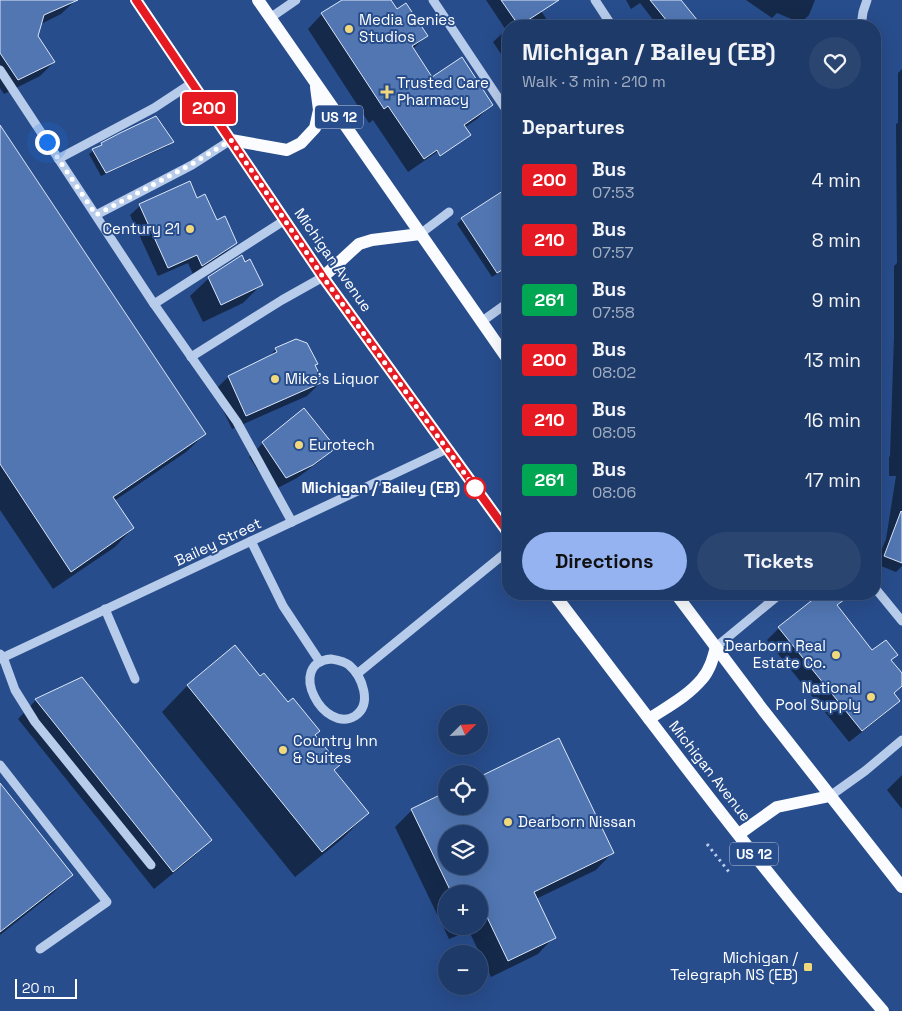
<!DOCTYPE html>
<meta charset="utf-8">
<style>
body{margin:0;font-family:"Space Grotesk",sans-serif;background:#2b4571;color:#f1f3f6;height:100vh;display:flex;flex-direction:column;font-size:19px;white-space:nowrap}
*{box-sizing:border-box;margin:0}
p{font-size:16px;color:#a1adc0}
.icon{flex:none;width:28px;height:28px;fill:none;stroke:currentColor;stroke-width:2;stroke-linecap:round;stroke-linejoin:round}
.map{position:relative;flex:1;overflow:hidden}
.panel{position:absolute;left:502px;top:20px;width:379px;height:580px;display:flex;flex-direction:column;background:#1e3a69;border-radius:20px;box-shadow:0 5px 20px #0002,0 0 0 1px #3c547d}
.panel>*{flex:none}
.badge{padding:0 10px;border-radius:4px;font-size:18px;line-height:32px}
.needle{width:32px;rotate:66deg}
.buttons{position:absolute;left:438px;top:705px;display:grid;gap:10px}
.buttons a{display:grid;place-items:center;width:50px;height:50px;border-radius:50%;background:#1e3a69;box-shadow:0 5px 20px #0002,0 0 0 1px #3c547d;font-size:25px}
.scale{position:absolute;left:15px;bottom:12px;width:62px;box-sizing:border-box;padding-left:5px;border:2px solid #fff;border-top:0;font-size:14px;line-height:18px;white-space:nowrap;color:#fff;-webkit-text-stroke:4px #284d8c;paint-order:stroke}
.you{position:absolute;width:25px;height:25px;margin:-12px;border:4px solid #fff;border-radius:50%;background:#1a73e8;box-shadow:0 0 0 8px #1a73e833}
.map>.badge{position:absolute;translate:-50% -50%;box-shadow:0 0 0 2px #fff}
h2{padding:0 20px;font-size:19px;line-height:45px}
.round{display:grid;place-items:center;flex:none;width:52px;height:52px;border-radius:26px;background:#2b4571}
.summary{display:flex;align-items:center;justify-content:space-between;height:85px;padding:0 20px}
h1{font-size:24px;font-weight:800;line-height:38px}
.action{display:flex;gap:10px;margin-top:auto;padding:10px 20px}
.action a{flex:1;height:58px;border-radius:30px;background:#95b2f1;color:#111;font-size:20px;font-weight:800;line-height:58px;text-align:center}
.action a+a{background:#2b4571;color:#f1f3f6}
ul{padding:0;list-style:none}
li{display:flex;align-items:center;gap:15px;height:60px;padding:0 20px}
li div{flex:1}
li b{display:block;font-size:19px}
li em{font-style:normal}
li .badge{min-width:55px;font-weight:700;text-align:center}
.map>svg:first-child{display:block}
.shadow{fill:#0007;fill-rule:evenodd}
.building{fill:#5176b2;stroke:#dbe6f8;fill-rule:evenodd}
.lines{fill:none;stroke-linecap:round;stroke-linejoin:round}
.path{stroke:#b7cbea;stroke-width:3;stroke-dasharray:2.5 4;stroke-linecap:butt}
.minor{stroke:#b7cbea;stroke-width:9}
.major{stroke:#fafcff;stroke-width:12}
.line-casing{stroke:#fff;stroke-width:11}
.line{stroke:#e51a23;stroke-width:8}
.walk{stroke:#fff;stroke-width:5;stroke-dasharray:0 9}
.poi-dot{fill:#f2d87d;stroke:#284d8c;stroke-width:2}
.stop-dot{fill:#fff;stroke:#e51a23;stroke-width:2.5}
.labels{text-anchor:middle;stroke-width:4;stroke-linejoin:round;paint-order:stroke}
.shield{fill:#284d8c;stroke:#becadc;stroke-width:1}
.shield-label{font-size:14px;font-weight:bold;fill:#fff}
.poi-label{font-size:15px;fill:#fff;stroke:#284d8c;text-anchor:start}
.street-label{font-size:15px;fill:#fff;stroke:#284d8c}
.stop-label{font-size:15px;font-weight:bold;fill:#fff;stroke:#284d8c;text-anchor:end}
</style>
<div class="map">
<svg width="902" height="1011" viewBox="0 0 902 1011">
<rect width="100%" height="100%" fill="#284d8c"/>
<g class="shadow">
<polygon points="0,0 75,1 61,14 41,24 37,37 54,62 40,76 4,94 0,88"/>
<polygon points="345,0 390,0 396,11 426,36 413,49 432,79 492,104 477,119 464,128 450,143 408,172 373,120 369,123 308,29 322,14"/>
<polygon points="486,0 536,0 541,11 551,26 509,26 509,66 493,42 506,30"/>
<polygon points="626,0 670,0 685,26 658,26 640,3 631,9"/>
<polygon points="746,0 815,0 809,15 801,23 777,13 772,18"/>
<polygon points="902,69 902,566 896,572 876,564 886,539 896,476 889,476 889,457 890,456 894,336 894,266 897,263 896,124 898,123 898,73"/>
<polygon points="0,127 205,434 186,452 114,501 133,528 115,547 53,589 0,510"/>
<polygon points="172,142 168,146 101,176 89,154 102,144"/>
<polygon points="189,183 197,199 235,243 226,252 193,274 188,263 158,276 130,215 140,206"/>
<polygon points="509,188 509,266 492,277 457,224 462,219"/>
<polygon points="209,278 261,285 243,303 203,322 190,296"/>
<polygon points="276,349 314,365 321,382 307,396 232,429 214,391 228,377 268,358"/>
<polygon points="263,443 334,447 320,461 297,478 272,491 249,457"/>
<polygon points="822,594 841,594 844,598 836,606 872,652 890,661 902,675 902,686 893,694 898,700 887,712 849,742 767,640 779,628"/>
<polygon points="235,647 260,678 314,735 333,770 368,813 342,839 295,877 162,712 187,686"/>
<polygon points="82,679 211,840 192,858 154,889 18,719 36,700"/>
<path d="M558,740L612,853L596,870L536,899L554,937L538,954L491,977L469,931L449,939L395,827L412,810L446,794V806H479V778ZM446,834H479V866H446ZM446,894H479V926H446Z"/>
<polygon points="902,775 902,809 887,790"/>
<polygon points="0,785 71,875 53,893 0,935"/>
</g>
<g class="building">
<polygon points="0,0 78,0 44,15 38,36 55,62 18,80 0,53"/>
<polygon points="342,0 391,0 397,9 406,3 428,36 412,46 432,77 462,57 493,105 464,125 471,135 440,156 437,150 424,159 388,106 384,109 321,13"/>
<polygon points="501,0 559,0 519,26"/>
<polygon points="650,0 681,0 702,26 671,26"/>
<polygon points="156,116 174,142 106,173 92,149 102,145 101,143 120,133"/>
<polygon points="0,125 206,434 113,497 134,528 71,572 0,464"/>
<polygon points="190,181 197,198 205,194 217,220 225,216 237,243 202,266 197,255 168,268 139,204"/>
<polygon points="509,187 509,266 497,273 461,218"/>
<polygon points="242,255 245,262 250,259 263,285 221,305 208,277"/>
<polygon points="296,339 307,343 318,364 315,365 323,382 246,416 228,376 277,352 275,348"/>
<polygon points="304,408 336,448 313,465 286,478 262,442"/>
<polygon points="901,511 902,512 902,563 884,556"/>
<polygon points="820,594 852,594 837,605 872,650 886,640 898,655 891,660 902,673 902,686 894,693 900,701 862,731 778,627"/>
<polygon points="235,645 260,676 264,673 288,702 293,698 320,731 315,735 340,765 334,770 369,813 322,852 187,685"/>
<polygon points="82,677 212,840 173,872 35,699"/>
<path d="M559,738L614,853L534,892L556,938L508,961L486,915L479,918V894H452L411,809L446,792V806H479V777ZM446,834H479V866H446Z"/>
<polygon points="0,783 73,875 0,932"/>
</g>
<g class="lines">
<polyline class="path" points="707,844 729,872"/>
<g class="minor">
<polyline points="433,0 509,114"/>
<polyline points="595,0 612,26"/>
<polyline points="270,18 296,0"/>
<polyline points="861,26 863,12 867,0"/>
<polyline points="0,70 154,304 237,422 292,522"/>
<polyline points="58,159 154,108 192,83"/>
<polyline points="96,215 192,165 231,140"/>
<polyline points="420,234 449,212"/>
<polyline points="154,304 285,220"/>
<polyline points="481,322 509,302"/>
<polyline points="191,357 282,300 323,277"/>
<polyline points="251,541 283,606 320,662"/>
<polyline points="875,588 902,621"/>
<polyline points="105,609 135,679"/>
<polyline points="716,647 780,594"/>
<polyline points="0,654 3,657 15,690 35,722 151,865"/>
<polyline points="0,659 447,449"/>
<path d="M331,659C337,660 344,661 349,665C362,676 373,704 355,716C324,735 285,663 331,659Z"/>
<polyline points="357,674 509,550"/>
<polyline points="0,765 107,902 40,949"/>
<polyline points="830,796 865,771 902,740"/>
</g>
<g class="major">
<polyline points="136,0 323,277 509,534"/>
<polyline points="258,0 509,361"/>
<polyline points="231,140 287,150 301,143 315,128 319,110 316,87"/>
<polyline points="323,277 359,244 372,240 420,234"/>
<path d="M554,594C661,735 767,877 883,1011"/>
<polyline points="676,594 763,710 902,887"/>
<path d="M649,719C667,707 688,696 702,679C710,670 713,658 716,647"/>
<polyline points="739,834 777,807 830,796"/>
</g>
</g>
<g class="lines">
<defs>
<polyline id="line" points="136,0 323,277 509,534"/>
</defs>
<use href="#line" class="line-casing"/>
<use href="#line" class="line"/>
<polyline class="walk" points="47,142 96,215 192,164 231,140 323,277 475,488"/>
</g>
<g class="poi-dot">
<circle cx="349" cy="29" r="5"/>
<path d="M384.5 84.5h5v5h5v5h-5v5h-5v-5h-5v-5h5z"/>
<circle cx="190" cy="229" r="5"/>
<circle cx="275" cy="379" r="5"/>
<circle cx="299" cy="445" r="5"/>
<circle cx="836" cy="655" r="5"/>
<circle cx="871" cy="697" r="5"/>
<circle cx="283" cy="750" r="5"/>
<circle cx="508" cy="822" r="5"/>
<rect x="803" y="962" width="10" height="10" rx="2.5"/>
</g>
<circle class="stop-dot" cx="475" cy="488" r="10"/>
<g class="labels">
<g class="shield">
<rect x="315" y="105.5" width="48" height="23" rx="4"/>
<rect x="730" y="842.5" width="48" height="23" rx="4"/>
</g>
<g class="shield-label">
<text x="339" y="122">US 12</text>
<text x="754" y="859">US 12</text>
</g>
<g class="poi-label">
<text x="359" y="25">Media Genies<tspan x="359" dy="17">Studios</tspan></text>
<text x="397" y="88">Trusted Care<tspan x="397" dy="17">Pharmacy</tspan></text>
<text x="180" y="234" text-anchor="end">Century 21</text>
<text x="285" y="384">Mike's Liquor</text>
<text x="309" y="450">Eurotech</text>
<text x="826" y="651" text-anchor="end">Dearborn Real<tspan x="826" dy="17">Estate Co.</tspan></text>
<text x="861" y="693" text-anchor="end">National<tspan x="861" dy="17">Pool Supply</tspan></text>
<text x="293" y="746">Country Inn<tspan x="293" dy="17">&amp; Suites</tspan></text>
<text x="518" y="827">Dearborn Nissan</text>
<text x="798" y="963" text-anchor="end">Michigan /<tspan x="798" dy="17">Telegraph NS (EB)</tspan></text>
</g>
<g class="street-label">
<text transform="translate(333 260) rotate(55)" y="5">Michigan Avenue</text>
<text transform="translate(218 542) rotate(-25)" y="5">Bailey Street</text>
<text transform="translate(710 771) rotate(52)" y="5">Michigan Avenue</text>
</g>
<g class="stop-label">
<text x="460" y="493">Michigan / Bailey (EB)</text>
</g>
</g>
</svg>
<div class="buttons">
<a><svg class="needle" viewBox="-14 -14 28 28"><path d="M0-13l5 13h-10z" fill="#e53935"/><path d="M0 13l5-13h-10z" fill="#a1adc0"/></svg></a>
<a><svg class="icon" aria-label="locate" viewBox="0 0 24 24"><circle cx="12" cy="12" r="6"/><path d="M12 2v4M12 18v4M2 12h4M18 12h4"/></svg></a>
<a><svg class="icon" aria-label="layers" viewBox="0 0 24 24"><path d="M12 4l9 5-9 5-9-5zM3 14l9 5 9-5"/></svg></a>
<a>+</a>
<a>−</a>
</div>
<div class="scale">20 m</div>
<div class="you" style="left:47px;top:142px"></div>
<b class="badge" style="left:209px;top:108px;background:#e51a23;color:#fff">200</b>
<section class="panel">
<div class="summary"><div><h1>Michigan / Bailey (EB)</h1><p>Walk · 3 min · 210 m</p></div><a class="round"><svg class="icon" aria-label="heart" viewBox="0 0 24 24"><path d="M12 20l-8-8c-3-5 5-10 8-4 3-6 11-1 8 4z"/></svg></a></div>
<h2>Departures</h2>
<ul>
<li><span class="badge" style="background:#e51a23;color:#fff">200</span><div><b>Bus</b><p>07:53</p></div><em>4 min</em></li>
<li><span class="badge" style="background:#e51a23;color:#fff">210</span><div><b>Bus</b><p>07:57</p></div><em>8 min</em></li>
<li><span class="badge" style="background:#00a651;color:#fff">261</span><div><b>Bus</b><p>07:58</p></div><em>9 min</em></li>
<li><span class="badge" style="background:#e51a23;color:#fff">200</span><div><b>Bus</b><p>08:02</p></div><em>13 min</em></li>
<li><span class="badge" style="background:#e51a23;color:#fff">210</span><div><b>Bus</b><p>08:05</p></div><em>16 min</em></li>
<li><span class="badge" style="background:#00a651;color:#fff">261</span><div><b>Bus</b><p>08:06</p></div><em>17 min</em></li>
</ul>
<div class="action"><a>Directions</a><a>Tickets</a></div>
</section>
</div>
